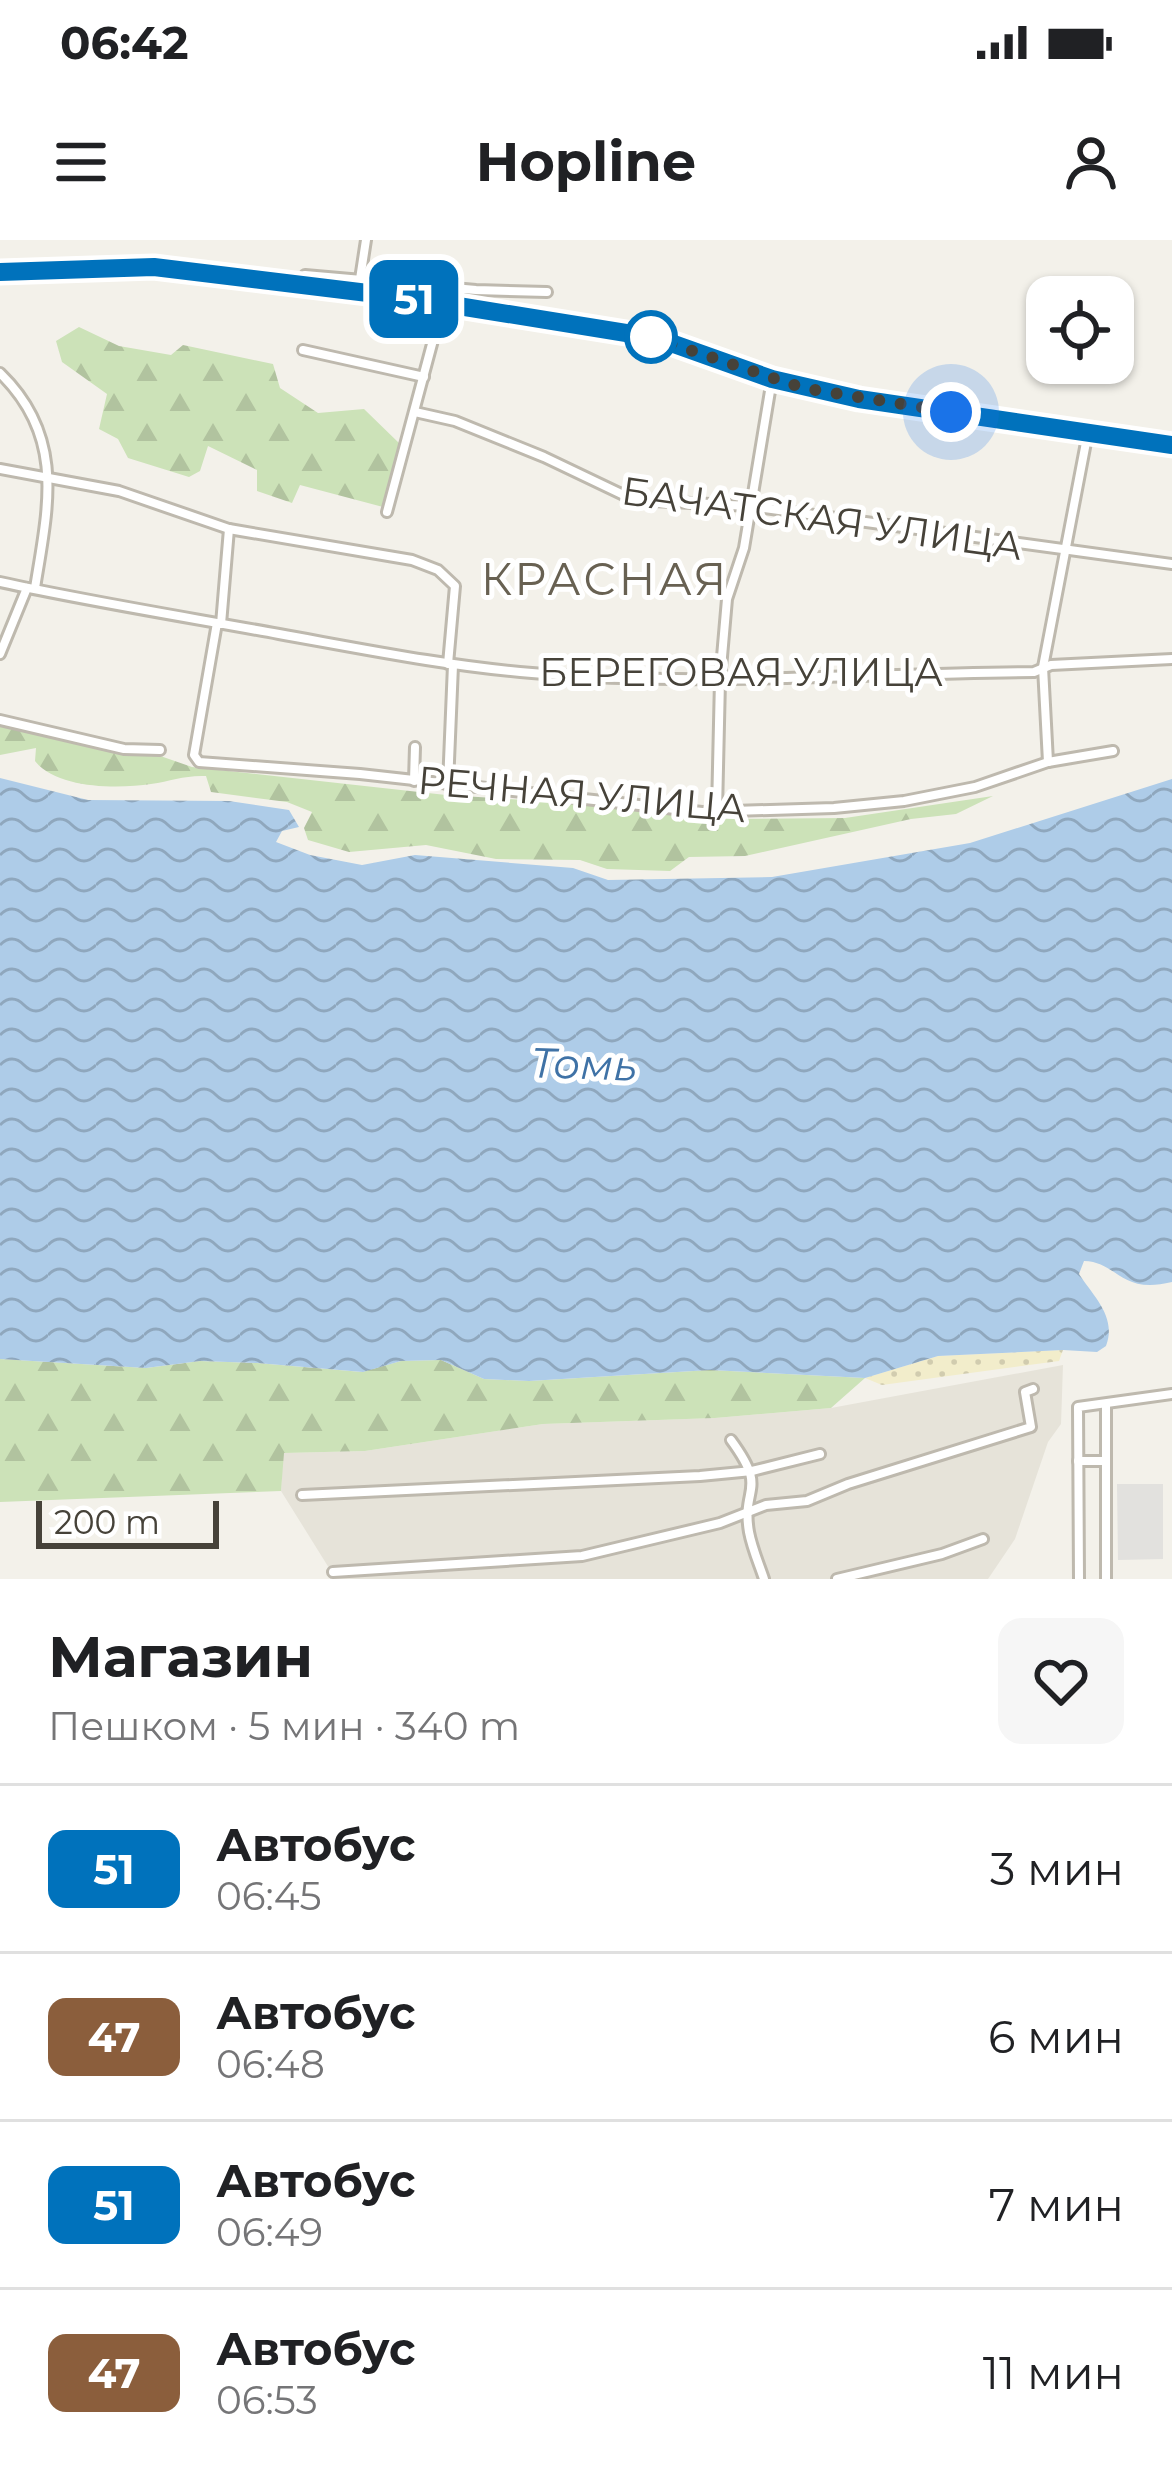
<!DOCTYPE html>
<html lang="ru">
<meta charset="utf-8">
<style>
body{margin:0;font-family:Montserrat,sans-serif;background:#f6f6f6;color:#202124;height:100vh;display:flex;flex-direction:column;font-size:45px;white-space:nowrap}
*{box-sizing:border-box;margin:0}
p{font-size:39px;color:#757577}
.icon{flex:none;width:66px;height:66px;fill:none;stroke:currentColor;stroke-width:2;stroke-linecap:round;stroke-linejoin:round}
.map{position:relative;height:1339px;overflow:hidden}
.side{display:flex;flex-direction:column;background:#fff;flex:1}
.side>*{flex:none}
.badge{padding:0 24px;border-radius:18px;font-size:42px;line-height:78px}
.fabs{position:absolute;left:1026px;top:36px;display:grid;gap:24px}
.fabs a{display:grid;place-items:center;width:108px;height:108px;border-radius:24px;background:#fff;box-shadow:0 3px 9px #0004;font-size:60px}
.scale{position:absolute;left:36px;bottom:30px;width:183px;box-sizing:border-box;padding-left:12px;border:6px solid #464239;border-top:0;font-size:33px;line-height:42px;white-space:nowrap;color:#464239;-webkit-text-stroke:9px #fff;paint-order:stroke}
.you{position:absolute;width:60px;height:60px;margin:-30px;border:9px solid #fff;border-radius:50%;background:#1a73e8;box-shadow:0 0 0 18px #1a73e833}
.map>.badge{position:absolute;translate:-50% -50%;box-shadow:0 0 0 6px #fff}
.round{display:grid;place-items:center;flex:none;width:126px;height:126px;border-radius:24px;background:#f6f6f6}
.headline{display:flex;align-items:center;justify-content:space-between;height:204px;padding:0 48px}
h1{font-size:57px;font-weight:700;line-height:90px}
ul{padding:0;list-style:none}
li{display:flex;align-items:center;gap:36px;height:168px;padding:0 48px;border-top:3px solid #e0e0e0}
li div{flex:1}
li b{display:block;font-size:45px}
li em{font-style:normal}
li .badge{min-width:132px;font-weight:700;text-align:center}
.status{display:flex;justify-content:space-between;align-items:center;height:84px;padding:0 60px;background:#fff;direction:ltr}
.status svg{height:33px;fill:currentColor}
header{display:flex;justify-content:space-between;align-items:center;height:156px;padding:0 48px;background:#fff;font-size:54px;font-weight:700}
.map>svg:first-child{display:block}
.residential{fill:#e6e3d9}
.forest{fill:url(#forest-firs)}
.sand{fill:url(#sand-dots)}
.parking{fill:#e2e1de}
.water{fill:url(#water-waves)}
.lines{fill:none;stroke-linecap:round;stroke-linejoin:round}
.minor-casing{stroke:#beb9ae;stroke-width:14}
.minor{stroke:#fff;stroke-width:8}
.line-casing{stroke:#fff;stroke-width:27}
.line{stroke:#0072bc;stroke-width:18}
.walk{stroke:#464239;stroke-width:12;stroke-dasharray:0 21.6}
.stop-dot{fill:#fff;stroke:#0072bc;stroke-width:6}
.labels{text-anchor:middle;stroke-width:10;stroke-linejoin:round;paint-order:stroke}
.street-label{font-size:39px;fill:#464239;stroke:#fff}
.water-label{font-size:42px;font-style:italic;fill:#3f72a6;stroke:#fff}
.quarter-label{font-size:45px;letter-spacing:3px;fill:#686152;stroke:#fff}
</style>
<div class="status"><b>06:42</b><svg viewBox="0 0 49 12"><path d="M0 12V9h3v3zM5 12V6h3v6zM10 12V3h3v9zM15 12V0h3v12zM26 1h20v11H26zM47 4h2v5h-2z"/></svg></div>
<header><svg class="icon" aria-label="menu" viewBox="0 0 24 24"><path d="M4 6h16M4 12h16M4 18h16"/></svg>Hopline<svg class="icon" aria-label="person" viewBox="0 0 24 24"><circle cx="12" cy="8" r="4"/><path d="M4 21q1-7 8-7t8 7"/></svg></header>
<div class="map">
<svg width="1172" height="1339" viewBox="0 0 1172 1339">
<defs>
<pattern id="forest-firs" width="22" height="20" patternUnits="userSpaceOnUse" patternTransform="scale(3)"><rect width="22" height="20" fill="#cce2b8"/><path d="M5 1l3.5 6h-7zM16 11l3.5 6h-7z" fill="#b1c39f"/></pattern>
<pattern id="sand-dots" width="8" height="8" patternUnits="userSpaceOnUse" patternTransform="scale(3)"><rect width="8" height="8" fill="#f2edcb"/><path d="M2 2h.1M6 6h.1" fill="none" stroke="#d1ccaf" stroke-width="1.8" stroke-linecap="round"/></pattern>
<pattern id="water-waves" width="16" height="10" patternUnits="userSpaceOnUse" patternTransform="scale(3)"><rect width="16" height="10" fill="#aecce8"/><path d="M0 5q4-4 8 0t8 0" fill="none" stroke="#8fa7bd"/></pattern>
</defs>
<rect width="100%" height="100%" fill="#f3f1ea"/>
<polygon class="residential" points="1063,1125 1061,1184 1048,1202 1015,1299 988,1339 330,1339 329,1328 281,1251 283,1213 365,1211 543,1184 715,1178 831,1168"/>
<g class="forest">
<polygon points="79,87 119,106 171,115 183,105 273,124 280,148 318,173 364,169 400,204 383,267 300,245 292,263 257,251 257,230 208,206 200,231 189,237 128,218 118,199 99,189 107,154 62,122 56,101"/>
<path d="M0,485L137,516L146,511L192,527L446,555L574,563L716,579L845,578L993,556L956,574L911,579L745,616L689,617L670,631L607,629L580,620L496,619L426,605L349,612L308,600L304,588L312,572L287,562L211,552L206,536C185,535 171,541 151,544C118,549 57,549 35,521L36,508L0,515Z"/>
<polygon points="0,1119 146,1128 200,1121 257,1123 362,1132 401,1121 441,1120 484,1139 529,1141 710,1130 865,1138 831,1168 715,1178 543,1184 365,1211 284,1213 281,1251 0,1262"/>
</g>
<polygon class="sand" points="1063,1110 1059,1121 882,1145 865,1138 938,1116"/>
<polygon class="parking" points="1163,1244 1163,1319 1118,1320 1117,1244"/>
<path class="water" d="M0,538L88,560L229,561L289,570L299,587L282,591L276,602L310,615L362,625L415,615L573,628L608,640L772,637L970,603L1172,539V1042C1120,1055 1118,1022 1084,1021L1079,1034C1094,1057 1117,1077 1106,1106L1097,1112L1063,1110L938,1116L865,1138L710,1130L529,1141L484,1139L441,1120L401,1121L363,1132L257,1123L200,1121L146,1128L0,1119Z"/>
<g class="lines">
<defs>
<g id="minor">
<polyline points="0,32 154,27 409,58 657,98 772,139 859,159 1172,205"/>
<polyline points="305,35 476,50 547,52"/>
<polyline points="358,52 366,0"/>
<polyline points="303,110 424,137"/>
<path d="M0,133C66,197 48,267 35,348"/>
<polyline points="415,172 455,181 544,217 634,260 749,266 1172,324"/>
<polyline points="0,229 119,251 229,289 412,320 438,330 455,346 448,424"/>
<polyline points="387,272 443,63"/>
<path d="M0,342C92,362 186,377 279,394C363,409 446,426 532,433C699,447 867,433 1034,432L1051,425L1172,419"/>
<polyline points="217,383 194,515 199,522 360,534 702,572 834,568 904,561 975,547 1048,522 1113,511"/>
<polyline points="221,384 229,289"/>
<polyline points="0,414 27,348"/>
<polyline points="0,480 124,509 160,510"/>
<polyline points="1048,522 1043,427 1088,192"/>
<polyline points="414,541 415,507"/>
<polyline points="448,545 453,425"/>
<polyline points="717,571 720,440 727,359 744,308 772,139"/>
<polyline points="1106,1164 1106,1339"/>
<path d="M731,1200C769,1252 741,1245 749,1292C752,1308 759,1324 764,1339"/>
<polyline points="1078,1221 1106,1221"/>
<polyline points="302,1255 700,1236 752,1231 820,1214"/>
<polyline points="333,1332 582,1316 720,1283 766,1265 807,1261 848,1244 1031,1187 1025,1152 1033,1149"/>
<polyline points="837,1339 942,1314 983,1299"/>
<polyline points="1079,1339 1078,1167 1172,1154"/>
</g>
</defs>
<use href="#minor" class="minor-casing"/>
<use href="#minor" class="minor"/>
</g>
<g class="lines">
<defs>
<polyline id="line" points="0,32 154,27 409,58 657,98 772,139 859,159 1172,205"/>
</defs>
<use href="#line" class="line-casing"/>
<use href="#line" class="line"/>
<polyline class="walk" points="651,97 803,148 951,172"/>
</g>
<circle class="stop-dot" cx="651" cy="97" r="24"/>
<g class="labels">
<g class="street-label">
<text transform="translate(822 278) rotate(8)" y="14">БАЧАТСКАЯ УЛИЦА</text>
<text x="741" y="446">БЕРЕГОВАЯ УЛИЦА</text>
<text transform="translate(582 554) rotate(5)" y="14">РЕЧНАЯ УЛИЦА</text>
</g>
<g class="water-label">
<text transform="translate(584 824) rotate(2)" y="15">Томь</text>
</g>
<g class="quarter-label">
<text x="605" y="355">КРАСНАЯ</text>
</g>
</g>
</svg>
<div class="fabs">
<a><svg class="icon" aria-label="locate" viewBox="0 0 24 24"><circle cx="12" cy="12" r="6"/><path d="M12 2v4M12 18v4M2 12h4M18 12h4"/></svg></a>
</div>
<div class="scale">200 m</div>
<div class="you" style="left:951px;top:172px"></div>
<b class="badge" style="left:414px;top:59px;background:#0072bc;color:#fff">51</b>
</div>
<section class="side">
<div class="headline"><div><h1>Магазин</h1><p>Пешком · 5 мин · 340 m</p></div><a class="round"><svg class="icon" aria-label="heart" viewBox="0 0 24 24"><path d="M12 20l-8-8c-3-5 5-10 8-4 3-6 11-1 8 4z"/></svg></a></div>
<ul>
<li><span class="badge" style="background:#0072bc;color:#fff">51</span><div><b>Автобус</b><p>06:45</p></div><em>3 мин</em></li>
<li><span class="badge" style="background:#8b5e3c;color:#fff">47</span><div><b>Автобус</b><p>06:48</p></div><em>6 мин</em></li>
<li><span class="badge" style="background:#0072bc;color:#fff">51</span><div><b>Автобус</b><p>06:49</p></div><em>7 мин</em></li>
<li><span class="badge" style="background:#8b5e3c;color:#fff">47</span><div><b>Автобус</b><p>06:53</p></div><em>11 мин</em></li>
</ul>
</section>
